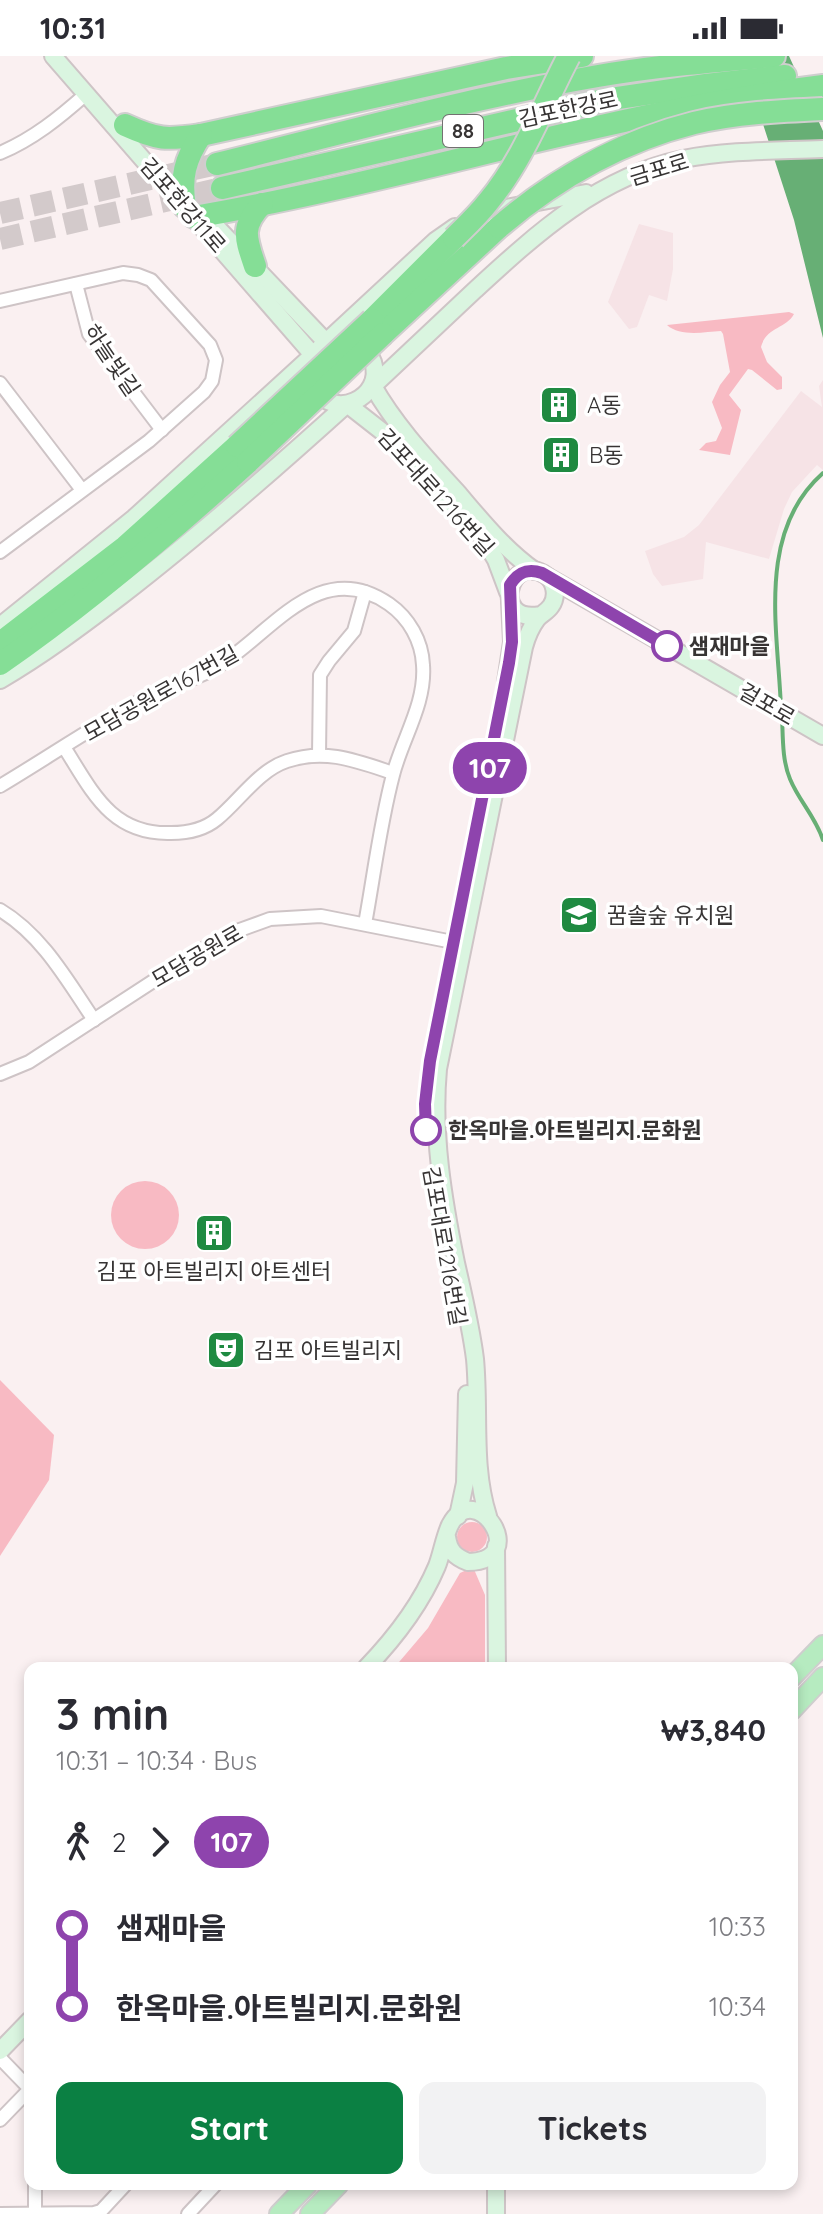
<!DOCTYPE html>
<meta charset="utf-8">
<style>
body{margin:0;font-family:Quicksand,"Noto Sans KR",sans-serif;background:#f2f2f3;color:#2b2b33;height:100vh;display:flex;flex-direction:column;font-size:30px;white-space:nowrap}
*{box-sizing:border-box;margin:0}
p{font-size:26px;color:#7c7c81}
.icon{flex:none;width:44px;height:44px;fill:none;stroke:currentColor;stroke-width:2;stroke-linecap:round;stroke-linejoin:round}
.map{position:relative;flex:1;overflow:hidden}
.details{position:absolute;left:24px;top:1606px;width:774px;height:528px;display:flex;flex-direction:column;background:#fff;border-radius:16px;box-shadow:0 4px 12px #0003}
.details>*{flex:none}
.badge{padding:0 16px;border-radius:26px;font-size:28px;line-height:52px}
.map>.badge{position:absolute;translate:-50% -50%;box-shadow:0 0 0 4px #fff}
.legs{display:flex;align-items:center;gap:12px;height:88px;padding:0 32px;font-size:26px}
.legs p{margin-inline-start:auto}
.head{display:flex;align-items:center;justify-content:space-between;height:136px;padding:0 32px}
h1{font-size:44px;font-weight:700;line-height:60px}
.action{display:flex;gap:16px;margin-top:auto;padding:16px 32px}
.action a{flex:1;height:92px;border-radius:16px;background:#0b8043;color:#fff;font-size:32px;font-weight:700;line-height:92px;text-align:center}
.action a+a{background:#f2f2f3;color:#2b2b33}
ul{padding:0 32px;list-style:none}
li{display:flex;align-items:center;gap:28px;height:80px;font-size:30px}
li i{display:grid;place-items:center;width:12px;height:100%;margin:0 10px;background:currentColor}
li i::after{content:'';width:20px;height:20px;margin:-10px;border:6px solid;border-radius:50%;background:#fff}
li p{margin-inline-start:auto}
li:first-child i{background:linear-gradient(#0000 50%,currentColor 0)}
li:last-child i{background:linear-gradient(currentColor 50%,#0000 0)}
.status{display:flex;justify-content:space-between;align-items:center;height:56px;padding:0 40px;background:#fff;direction:ltr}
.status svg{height:22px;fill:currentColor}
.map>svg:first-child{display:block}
.built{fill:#f6e3e6}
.green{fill:#f8bac3}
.water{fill:#67af75}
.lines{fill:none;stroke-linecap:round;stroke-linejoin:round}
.stream{stroke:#67af75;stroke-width:4}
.highway-tunnel{stroke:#d3cacb;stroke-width:22;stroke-dasharray:22 11;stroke-linecap:butt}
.street-casing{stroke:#cec4c6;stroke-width:16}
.secondary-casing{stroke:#cec4c6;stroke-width:20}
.primary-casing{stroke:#cfcece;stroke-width:22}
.highway-casing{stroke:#cfcece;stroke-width:26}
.street{stroke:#fff;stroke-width:12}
.secondary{stroke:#daf5e0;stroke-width:16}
.primary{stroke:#b6ebc0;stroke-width:18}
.highway{stroke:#85de96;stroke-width:22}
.highway-bridge-casing{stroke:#cfcece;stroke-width:26;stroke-linecap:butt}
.highway-bridge{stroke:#85de96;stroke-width:22}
.line-1-casing{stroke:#fff;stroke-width:18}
.line-1{stroke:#8e44ad;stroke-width:12}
.stop-1-dot{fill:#fff;stroke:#8e44ad;stroke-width:4}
.labels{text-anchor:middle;stroke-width:7;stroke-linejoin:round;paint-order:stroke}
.shield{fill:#fff;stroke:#737171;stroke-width:2}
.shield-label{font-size:20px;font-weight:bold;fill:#373434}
.street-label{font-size:22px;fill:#373434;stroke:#fff}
.poi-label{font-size:22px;fill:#373434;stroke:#fff;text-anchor:start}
.stop-label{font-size:22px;font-weight:bold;fill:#373434;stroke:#fff;text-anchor:start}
</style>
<div class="status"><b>10:31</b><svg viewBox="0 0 49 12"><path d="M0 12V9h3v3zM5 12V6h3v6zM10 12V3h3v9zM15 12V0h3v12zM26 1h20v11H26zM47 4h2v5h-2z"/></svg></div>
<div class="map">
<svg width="823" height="2158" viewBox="0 0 823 2158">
<rect width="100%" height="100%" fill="#faf0f1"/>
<g class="built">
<polygon points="639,168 673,177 673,213 667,245 649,239 637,271 629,273 608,246"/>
<polygon points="823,324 823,414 817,409 792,436 784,453 769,503 706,486 703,523 662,530 653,518 645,495 684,481 699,469 801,335 822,351 819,330"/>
</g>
<g class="green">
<path d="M789,256L794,258C786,273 766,271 761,291L767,306L782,321V333L777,334L752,314L748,313L729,339L741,354L730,399L699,394L706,387L716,385L722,372L712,346L720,329L730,316L723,278L721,275C704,276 680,281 667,269Z"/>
<circle cx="145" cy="1159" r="34"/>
<polygon points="0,1324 54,1379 49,1424 0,1500"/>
<circle cx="472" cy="1481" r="15"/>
<polygon points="473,1511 485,1539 485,1612 394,1612 428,1572 460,1517"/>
</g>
<polygon class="water" points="741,0 789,0 823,75 823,282 794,164"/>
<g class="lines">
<g class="stream">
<path d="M781,652C778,574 756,476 823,417"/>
<path d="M782,660C783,681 782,704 790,723C799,745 815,760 823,784"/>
</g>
<g class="highway-tunnel">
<polyline points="0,157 217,108"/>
<polyline points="0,183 222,132"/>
</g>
<defs>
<g id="street">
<path d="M0,97C33,83 59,62 86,38"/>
<polyline points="76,228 89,278 162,374"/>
<polyline points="0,245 123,217 138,219 151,224 210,289 216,304 212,325 204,336 149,385 0,496"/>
<polyline points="0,327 82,434"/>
<path d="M64,691C92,735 111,779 171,777C187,777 205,773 217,763C239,745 259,714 287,705C325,692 357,705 393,717"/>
<polyline points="319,699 320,619 329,605 354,575 365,536"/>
<path d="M0,730C47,702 92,671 140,645C163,632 189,626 212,614C268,583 317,498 389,548C409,562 422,585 423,609C426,648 402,683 393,719C380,768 374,819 365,868"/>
<path d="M0,854C42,879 67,924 94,964"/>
<polyline points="0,1018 29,1006 201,894 237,875 270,863 321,860 463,888"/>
<polyline points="0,2002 30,2033"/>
<polyline points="0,2064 30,2033"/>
<polyline points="35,2156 35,2128"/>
<polyline points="0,2158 94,2157 101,2155 126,2128"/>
<polyline points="188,2158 216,2128"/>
</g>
<g id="secondary">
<polyline points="205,159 326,286 435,185 455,171"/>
<polyline points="476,161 511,151 586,137"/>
<path d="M343,285C356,287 368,293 373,306C385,342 331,366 315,331C310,321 312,310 313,299L326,286Z"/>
<path d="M535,515C504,493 481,464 457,436C426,402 395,369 373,330C407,298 441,266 475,234C536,178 599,120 683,103C729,94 777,95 823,93"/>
<polyline points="548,521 823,680"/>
<polyline points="0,570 134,462 313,299 53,0"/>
<path d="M0,624C43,599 83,569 121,540C200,479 274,414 347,348L393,384L483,482L496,504L508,536"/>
<polyline points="506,626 512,586 510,546"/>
<polyline points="458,1460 465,1427 467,1338"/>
<path d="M488,1460C472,1410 480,1356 475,1303C471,1271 463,1238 456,1207C443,1143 432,1078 438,1013L524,591C527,580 531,571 537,563C541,558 547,556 551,550C558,540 555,524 544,518C508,497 491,568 540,559"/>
<polyline points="496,1490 497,1612"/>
<path d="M366,1612C394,1583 421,1548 437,1510C442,1497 444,1482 450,1469C475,1420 533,1505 468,1506C455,1501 449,1495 447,1481"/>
<polyline points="0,1995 30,1964"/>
<polyline points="496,2128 496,2158"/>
</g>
<g id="primary">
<polyline points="792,1621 823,1589"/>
<polyline points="792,1654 823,1621"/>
<polyline points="279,2158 308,2128"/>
<polyline points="310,2158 339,2128"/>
</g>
<g id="highway">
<path d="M125,69C158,84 166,84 201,79L506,12L582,0"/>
<path d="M217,108C343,77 470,42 598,20C656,10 715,5 774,0"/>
<polyline points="222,132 604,44 706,29 785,20"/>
<path d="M185,151C180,122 185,103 201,79"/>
<path d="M194,161C405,125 610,56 823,30"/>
<path d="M255,210C246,183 240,171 262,148"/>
<polyline points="372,264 454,182"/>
<polyline points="383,278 499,171"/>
<polyline points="0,587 125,491 237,390"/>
<path d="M0,608C88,547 169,478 248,406"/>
</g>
</defs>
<use href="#street" class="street-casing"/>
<use href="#secondary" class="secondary-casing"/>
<use href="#primary" class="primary-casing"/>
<use href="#highway" class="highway-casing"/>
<use href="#street" class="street"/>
<use href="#secondary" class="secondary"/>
<use href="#primary" class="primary"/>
<use href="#highway" class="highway"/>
<defs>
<g id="highway-bridge">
<path d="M499,171C555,123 622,85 694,67C736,57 780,55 823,53"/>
<path d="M454,182C466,170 478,159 488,146C524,103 543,49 569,0"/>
<polyline points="237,390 372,264"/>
<polyline points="248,406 383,278"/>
</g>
</defs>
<use href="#highway-bridge" class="highway-bridge-casing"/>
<use href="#highway-bridge" class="highway-bridge"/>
</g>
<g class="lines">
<defs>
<path id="line-1" d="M426,1074L425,1048L430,1005L509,607L512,586L510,529C518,516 528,512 542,517L667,590"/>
</defs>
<use href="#line-1" class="line-1-casing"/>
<use href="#line-1" class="line-1"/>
</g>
<defs>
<symbol id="building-square" viewBox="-11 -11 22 22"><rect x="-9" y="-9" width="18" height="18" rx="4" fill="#1f8a41" stroke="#fff"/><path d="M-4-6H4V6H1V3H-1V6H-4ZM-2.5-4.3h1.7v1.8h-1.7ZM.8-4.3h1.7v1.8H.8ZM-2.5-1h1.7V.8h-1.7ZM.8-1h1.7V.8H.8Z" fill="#fff"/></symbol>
<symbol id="school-square" viewBox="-11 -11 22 22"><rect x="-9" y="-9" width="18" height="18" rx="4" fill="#1f8a41" stroke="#fff"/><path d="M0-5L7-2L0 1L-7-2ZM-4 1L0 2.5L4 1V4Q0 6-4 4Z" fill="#fff"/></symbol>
<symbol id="theatre-square" viewBox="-11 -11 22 22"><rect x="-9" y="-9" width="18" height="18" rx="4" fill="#1f8a41" stroke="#fff"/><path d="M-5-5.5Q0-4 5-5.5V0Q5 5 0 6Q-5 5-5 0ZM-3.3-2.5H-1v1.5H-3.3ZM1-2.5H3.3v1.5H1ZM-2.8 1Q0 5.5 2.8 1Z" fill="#fff"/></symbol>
</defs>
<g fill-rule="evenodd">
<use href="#building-square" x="537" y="327" width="44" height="44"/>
<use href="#building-square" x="539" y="377" width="44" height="44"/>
<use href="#school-square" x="557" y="837" width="44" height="44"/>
<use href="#building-square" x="192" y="1155" width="44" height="44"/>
<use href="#theatre-square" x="204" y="1272" width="44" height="44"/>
</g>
<g class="stop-1-dot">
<circle cx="667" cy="590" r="14"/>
<circle cx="426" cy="1074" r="14"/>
</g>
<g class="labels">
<rect class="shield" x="443" y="59" width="40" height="32" rx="6"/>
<g class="shield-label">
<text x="463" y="82">88</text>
</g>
<g class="street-label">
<text transform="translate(568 53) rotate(-12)" y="8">김포한강로</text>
<text transform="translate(659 113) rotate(-17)" y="8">금포로</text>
<text transform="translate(183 149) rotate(49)" y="8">김포한강11로</text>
<text transform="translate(112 304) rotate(56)" y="8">하늘빛길</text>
<text transform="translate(436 436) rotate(48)" y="8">김포대로1216번길</text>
<text transform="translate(161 637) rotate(-29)" y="8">모담공원로167번길</text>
<text transform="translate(767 648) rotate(30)" y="8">걸포로</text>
<text transform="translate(197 900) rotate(-30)" y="8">모담공원로</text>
<text transform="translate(445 1190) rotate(80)" y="8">김포대로1216번길</text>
</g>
<g class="poi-label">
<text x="587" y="357">A동</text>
<text x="589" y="407">B동</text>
<text x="607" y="867">꿈솔숲 유치원</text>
<text x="214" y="1223" text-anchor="middle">김포 아트빌리지 아트센터</text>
<text x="254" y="1302">김포 아트빌리지</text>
</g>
<g class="stop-label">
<text x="689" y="598">샘재마을</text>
<text x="448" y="1082">한옥마을.아트빌리지.문화원</text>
</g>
</g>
</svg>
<b class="badge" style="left:490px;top:712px;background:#8e44ad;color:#fff">107</b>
<section class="details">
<div class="head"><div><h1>3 min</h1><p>10:31 – 10:34 · Bus</p></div><b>₩3,840</b></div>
<div class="legs"><svg class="icon" aria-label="walk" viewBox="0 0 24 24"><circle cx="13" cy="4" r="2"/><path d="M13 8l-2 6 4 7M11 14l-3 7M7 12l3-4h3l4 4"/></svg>2<svg class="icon" aria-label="forward" viewBox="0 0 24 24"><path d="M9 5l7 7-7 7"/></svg><b class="badge" style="background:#8e44ad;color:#fff">107</b></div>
<ul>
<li><i style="color:#8e44ad"></i><b>샘재마을</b><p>10:33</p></li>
<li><i style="color:#8e44ad"></i><b>한옥마을.아트빌리지.문화원</b><p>10:34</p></li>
</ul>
<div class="action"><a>Start</a><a>Tickets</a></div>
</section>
</div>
